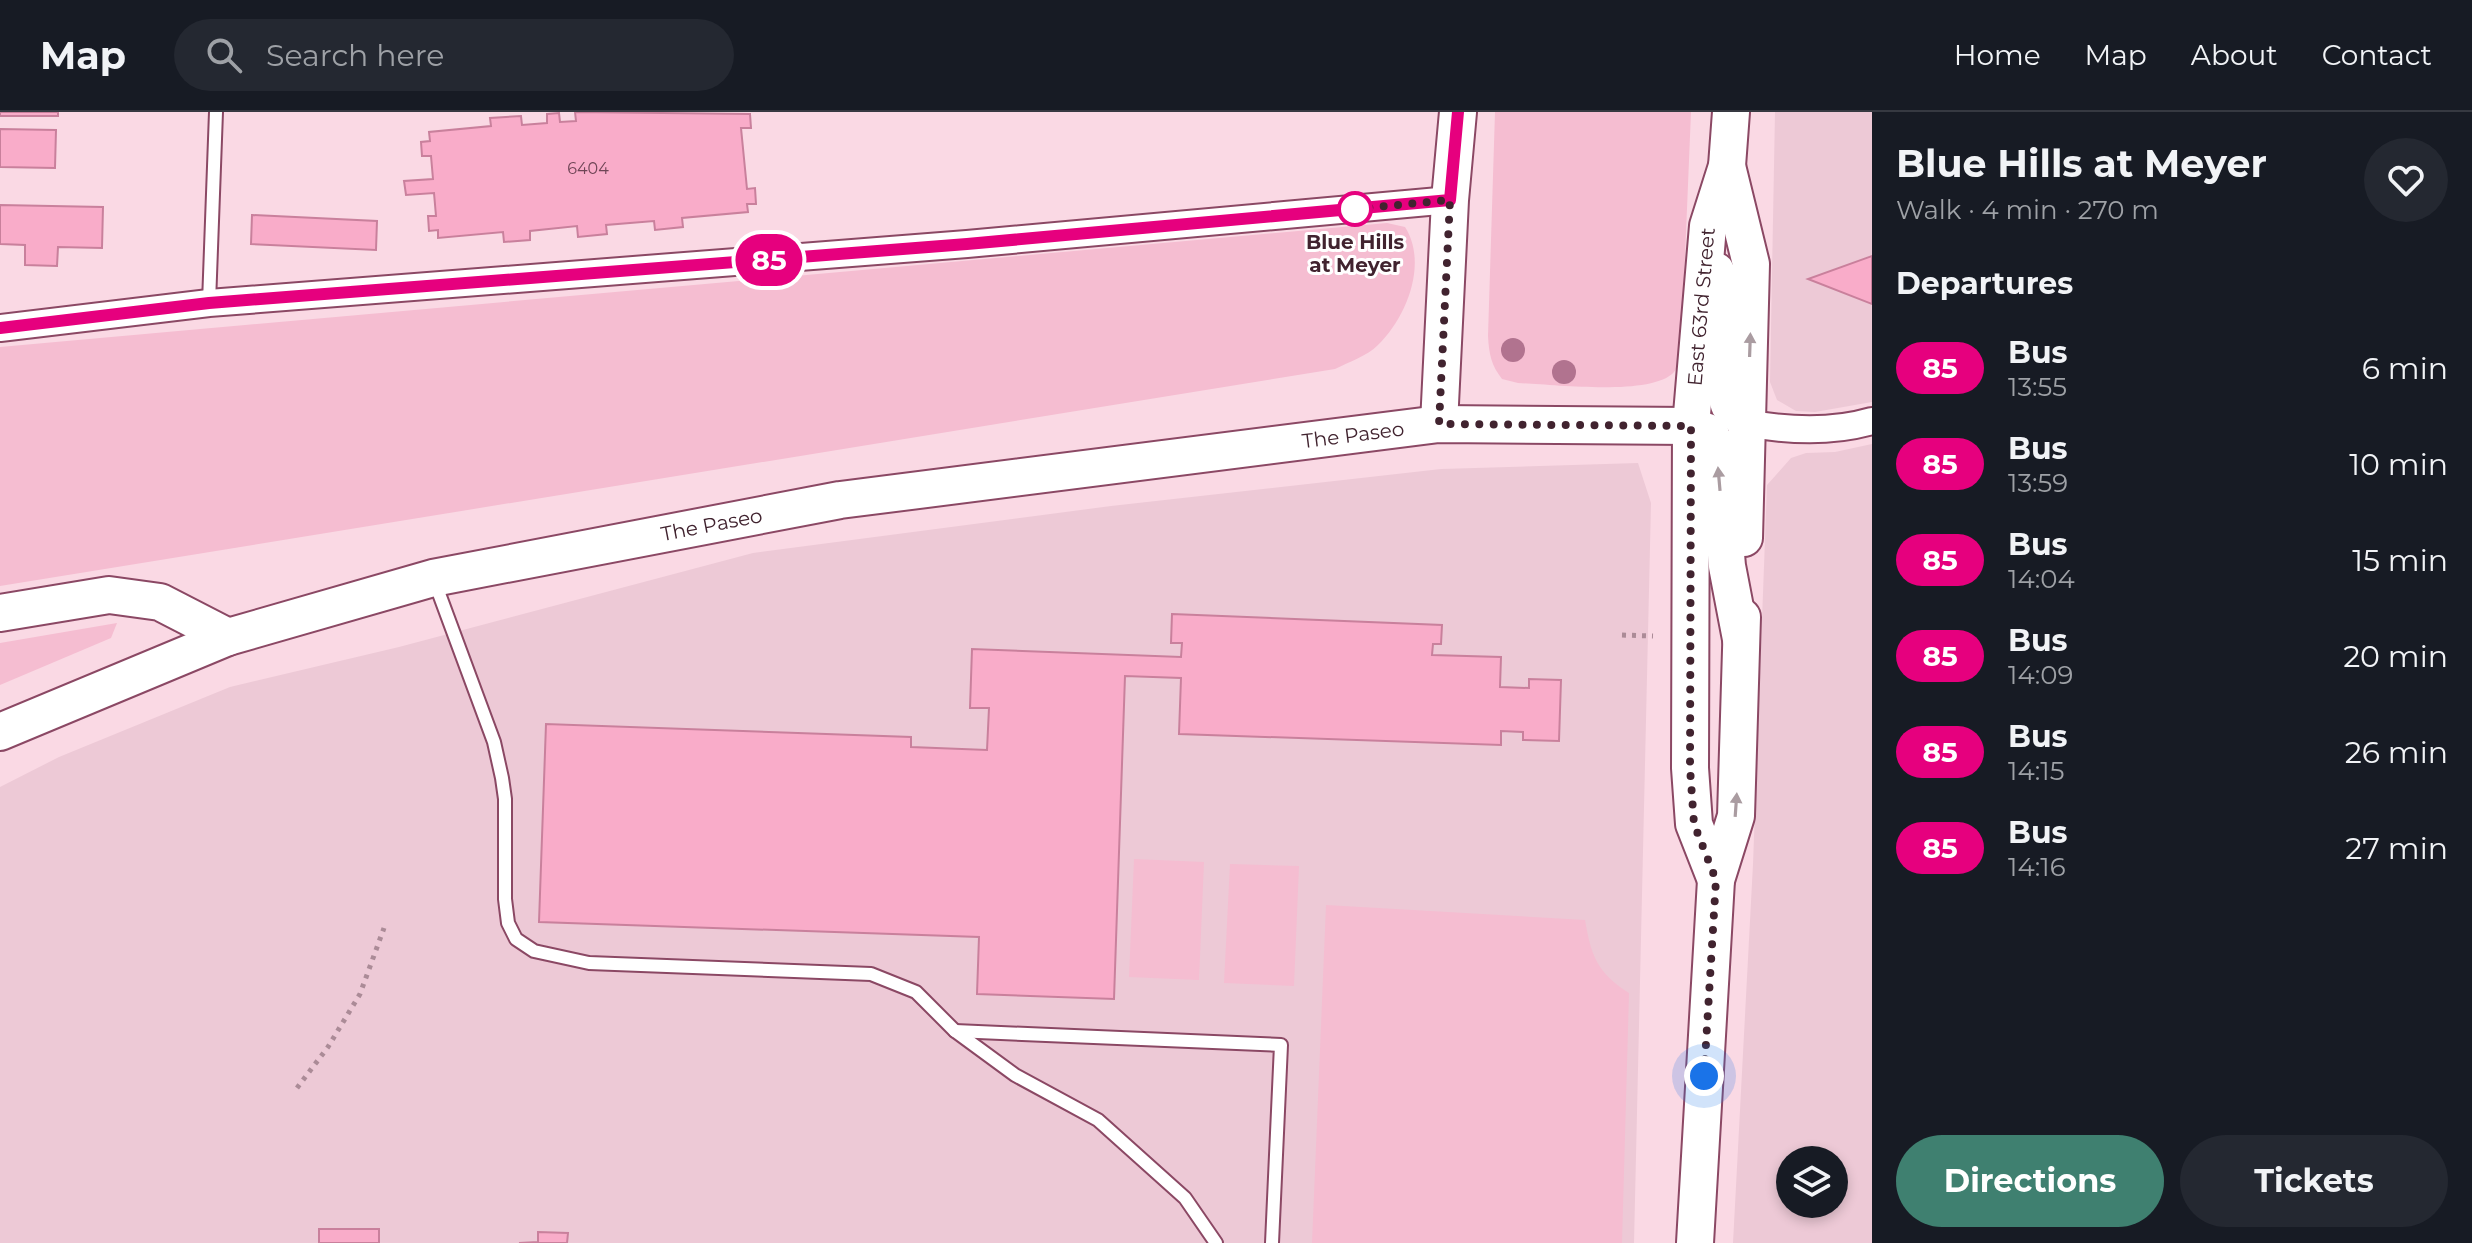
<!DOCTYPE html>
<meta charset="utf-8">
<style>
body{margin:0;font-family:Montserrat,sans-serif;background:#242831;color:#f1f3f6;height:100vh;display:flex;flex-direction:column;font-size:30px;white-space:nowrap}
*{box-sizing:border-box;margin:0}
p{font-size:26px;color:#9ea1a6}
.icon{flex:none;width:44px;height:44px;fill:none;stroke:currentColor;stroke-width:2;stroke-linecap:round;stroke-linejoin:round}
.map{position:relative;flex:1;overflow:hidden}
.sheet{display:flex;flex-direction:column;background:#171b24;width:600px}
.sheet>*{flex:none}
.badge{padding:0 16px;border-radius:26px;font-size:28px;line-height:52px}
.tools{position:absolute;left:1776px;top:1034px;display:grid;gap:16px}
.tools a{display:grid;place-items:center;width:72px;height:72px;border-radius:50%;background:#171b24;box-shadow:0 4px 12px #0003;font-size:40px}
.you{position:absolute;width:40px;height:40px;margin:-20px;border:6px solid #fff;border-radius:50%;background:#1a73e8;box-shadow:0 0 0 12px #1a73e833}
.map>.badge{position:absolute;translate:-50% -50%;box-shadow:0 0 0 4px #fff}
h2{padding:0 24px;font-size:30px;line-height:72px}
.round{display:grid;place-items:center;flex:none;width:84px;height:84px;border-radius:42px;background:#242831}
.overview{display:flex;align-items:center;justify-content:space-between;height:136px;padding:0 24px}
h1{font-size:38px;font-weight:700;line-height:60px}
.button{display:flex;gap:16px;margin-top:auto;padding:16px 24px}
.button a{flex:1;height:92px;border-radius:48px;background:#3f8070;color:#fff;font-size:32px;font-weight:700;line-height:92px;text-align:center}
.button a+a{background:#242831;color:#f1f3f6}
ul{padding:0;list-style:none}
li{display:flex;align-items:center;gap:24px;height:96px;padding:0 24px}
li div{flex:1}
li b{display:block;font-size:30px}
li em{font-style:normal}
li .badge{min-width:88px;font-weight:700;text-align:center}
header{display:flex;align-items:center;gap:48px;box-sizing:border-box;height:112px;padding:0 40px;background:#171b24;border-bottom:2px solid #363941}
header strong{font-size:38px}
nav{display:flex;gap:44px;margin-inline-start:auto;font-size:28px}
.search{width:560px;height:72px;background:#242831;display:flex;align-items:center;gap:20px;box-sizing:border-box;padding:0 28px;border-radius:44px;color:#9ea1a6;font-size:30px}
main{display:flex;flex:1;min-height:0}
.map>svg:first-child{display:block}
.built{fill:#edc9d6;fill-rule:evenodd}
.green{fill:#f5bdd1}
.building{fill:#f9acc9;stroke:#c9809c;stroke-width:2}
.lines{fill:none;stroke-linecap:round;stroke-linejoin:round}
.service-casing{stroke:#8b4864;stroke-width:16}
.minor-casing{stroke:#8b4864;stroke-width:30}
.secondary-casing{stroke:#8b4864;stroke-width:40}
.path{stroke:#ab8b97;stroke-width:5;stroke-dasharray:4 6;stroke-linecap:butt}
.service{stroke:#fff;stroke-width:12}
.minor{stroke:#fff;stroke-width:26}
.secondary{stroke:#fff;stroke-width:36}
.tree{fill:#b1738f}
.oneway{fill:#aa9ca1}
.line-casing{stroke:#fff;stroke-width:18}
.line{stroke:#e6007e;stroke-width:12}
.walk{stroke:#41232f;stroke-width:8;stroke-dasharray:0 14.4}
.stop-dot{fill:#fff;stroke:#e6007e;stroke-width:4}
.labels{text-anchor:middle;stroke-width:6;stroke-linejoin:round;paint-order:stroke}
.number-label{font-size:16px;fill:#6f4556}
.stop-label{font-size:20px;font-weight:bold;fill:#41232f;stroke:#fff}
.street-label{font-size:20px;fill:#41232f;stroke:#fff}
</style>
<header>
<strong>Map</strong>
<div class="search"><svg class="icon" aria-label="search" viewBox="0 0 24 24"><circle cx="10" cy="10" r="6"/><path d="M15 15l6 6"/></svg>Search here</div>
<nav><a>Home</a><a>Map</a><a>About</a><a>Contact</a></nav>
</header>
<main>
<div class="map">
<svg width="1872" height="1131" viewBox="0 0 1872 1131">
<rect width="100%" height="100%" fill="#fad9e4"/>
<g class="built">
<polygon points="1775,0 1872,0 1872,290 1815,300 1796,299 1777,288 1770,270"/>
<path d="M1872,332V1131H1733L1753,752L1767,373L1791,346L1806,341L1835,340ZM1790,1048H1834V1092H1790Z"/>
<polygon points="1638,351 1651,391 1634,1131 0,1131 0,675 59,645 230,575 399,535 753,441 1111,394 1441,357"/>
</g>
<g class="green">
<path d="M1495,0H1691L1681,242C1679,248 1678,256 1674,260C1652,285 1551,272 1518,271L1502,267C1491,253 1489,242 1488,224Z"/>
<path d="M1387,111L1405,115C1428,151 1407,205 1378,233C1367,244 1349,250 1335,257L0,474V235Z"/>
<polygon points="117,511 111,526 0,573 0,531"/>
<polygon points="1134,747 1204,750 1199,868 1129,865"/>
<polygon points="1230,752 1299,754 1294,874 1224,871"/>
<path d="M1326,793L1585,808C1591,843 1597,861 1629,881L1622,1131H1312Z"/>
</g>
<g class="building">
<rect x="0" y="0" width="58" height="4"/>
<polygon points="575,0 750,2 751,16 741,16 747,77 755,76 756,92 747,92 748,100 682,106 683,115 655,118 654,109 606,113 607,122 578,125 577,114 530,119 530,128 504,130 503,120 438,126 438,118 429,119 428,104 436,104 434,81 406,83 404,69 433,67 431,44 422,44 421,30 430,29 429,20 491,14 490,6 521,4 522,13 547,11 547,2 559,1 560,10 576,9"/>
<polygon points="0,17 56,18 55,56 0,55"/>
<polygon points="0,93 103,95 102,136 58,135 57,154 25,153 25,133 0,132"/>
<polygon points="252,103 377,109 376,138 251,132"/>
<polygon points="1872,144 1872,192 1808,167"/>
<polygon points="1172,502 1442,513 1441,532 1433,532 1432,543 1501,545 1500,575 1529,576 1529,567 1561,568 1559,629 1523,628 1523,620 1501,619 1501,633 1179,622 1181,566 1125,564 1114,887 977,882 979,825 539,810 546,612 911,625 911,635 987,638 989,596 970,596 972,537 1181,545 1182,531 1171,531"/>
<rect x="319" y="1117" width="60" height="14"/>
<polygon points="538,1120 568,1121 567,1131 519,1131 538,1130"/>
</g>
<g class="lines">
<defs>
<g id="service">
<polyline points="209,191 216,0"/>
<polyline points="434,468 494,630 502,666 505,687 505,787 508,811 516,827 534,839 589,851 871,862 916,880 955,919 1015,963 1098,1008 1185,1086 1216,1131"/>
<polyline points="955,919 1281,933 1272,1131"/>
</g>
<g id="minor">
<polyline points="0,216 209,191 967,132 1450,88"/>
<path d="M1747,311C1789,319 1831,321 1872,309"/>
</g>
<g id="secondary">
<polyline points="1727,54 1751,152 1744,426"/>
<polyline points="1716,159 1724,206 1721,265 1729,293 1747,311"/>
<polyline points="1439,312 1450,88 1458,0"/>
<polyline points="0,501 109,483 160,490 228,525"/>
<path id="s1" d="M0,620L228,525L433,466L840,388L1439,312L1691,314L1710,321L1717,336L1727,454L1741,527"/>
<path id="s2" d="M1716,768L1694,712L1690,656L1691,314L1708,114L1727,54L1731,0"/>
<polyline points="1695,1131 1716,768 1736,704 1742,505"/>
</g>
</defs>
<use href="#service" class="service-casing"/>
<use href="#minor" class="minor-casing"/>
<use href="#secondary" class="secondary-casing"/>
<g class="path">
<polyline points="1622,523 1653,524"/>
<polyline points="297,976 328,935 360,882 384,816"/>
</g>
<use href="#service" class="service"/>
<use href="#minor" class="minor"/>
<use href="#secondary" class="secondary"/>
</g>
<g class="tree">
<circle cx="1513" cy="238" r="12"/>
<circle cx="1564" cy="260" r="12"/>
</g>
<defs><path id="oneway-solid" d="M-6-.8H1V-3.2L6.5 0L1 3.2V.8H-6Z" transform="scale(2)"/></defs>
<g class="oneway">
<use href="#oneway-solid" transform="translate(1750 233) rotate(-88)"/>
<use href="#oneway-solid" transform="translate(1719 367) rotate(-95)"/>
<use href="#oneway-solid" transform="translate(1736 693) rotate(-86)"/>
</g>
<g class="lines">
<defs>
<polyline id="line" points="0,216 209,191 967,132 1450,88 1458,0"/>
</defs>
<use href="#line" class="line-casing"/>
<use href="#line" class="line"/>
<polyline class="walk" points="1355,97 1450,88 1439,312 1691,314 1690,656 1694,712 1716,768 1704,964"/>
</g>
<circle class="stop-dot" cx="1355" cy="97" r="16"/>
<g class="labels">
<g class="number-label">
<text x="588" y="62">6404</text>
</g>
<g class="stop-label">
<text x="1355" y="137">Blue Hills<tspan x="1355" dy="23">at Meyer</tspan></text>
</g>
<g class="street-label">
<text dy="7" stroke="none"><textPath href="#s2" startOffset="578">East 63rd Street</textPath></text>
<text dy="7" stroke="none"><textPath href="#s1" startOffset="1392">The Paseo</textPath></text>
<text dy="7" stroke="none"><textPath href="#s1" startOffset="744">The Paseo</textPath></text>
</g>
</g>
</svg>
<div class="tools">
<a><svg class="icon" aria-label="layers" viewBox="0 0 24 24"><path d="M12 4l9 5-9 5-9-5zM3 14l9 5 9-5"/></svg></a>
</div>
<div class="you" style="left:1704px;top:964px"></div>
<b class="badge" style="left:769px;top:148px;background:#e6007e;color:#fff">85</b>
</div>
<section class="sheet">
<div class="overview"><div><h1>Blue Hills at Meyer</h1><p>Walk · 4 min · 270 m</p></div><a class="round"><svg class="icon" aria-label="heart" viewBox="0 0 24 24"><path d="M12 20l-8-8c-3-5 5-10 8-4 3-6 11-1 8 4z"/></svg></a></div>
<h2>Departures</h2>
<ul>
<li><span class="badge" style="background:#e6007e;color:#fff">85</span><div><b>Bus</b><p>13:55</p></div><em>6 min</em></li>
<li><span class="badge" style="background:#e6007e;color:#fff">85</span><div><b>Bus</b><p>13:59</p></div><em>10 min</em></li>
<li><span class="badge" style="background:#e6007e;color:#fff">85</span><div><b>Bus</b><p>14:04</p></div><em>15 min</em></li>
<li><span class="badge" style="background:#e6007e;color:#fff">85</span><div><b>Bus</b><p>14:09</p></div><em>20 min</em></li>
<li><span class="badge" style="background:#e6007e;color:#fff">85</span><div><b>Bus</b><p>14:15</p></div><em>26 min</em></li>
<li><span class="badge" style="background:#e6007e;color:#fff">85</span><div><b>Bus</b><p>14:16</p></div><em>27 min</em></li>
</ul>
<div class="button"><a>Directions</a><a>Tickets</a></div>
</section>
</main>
